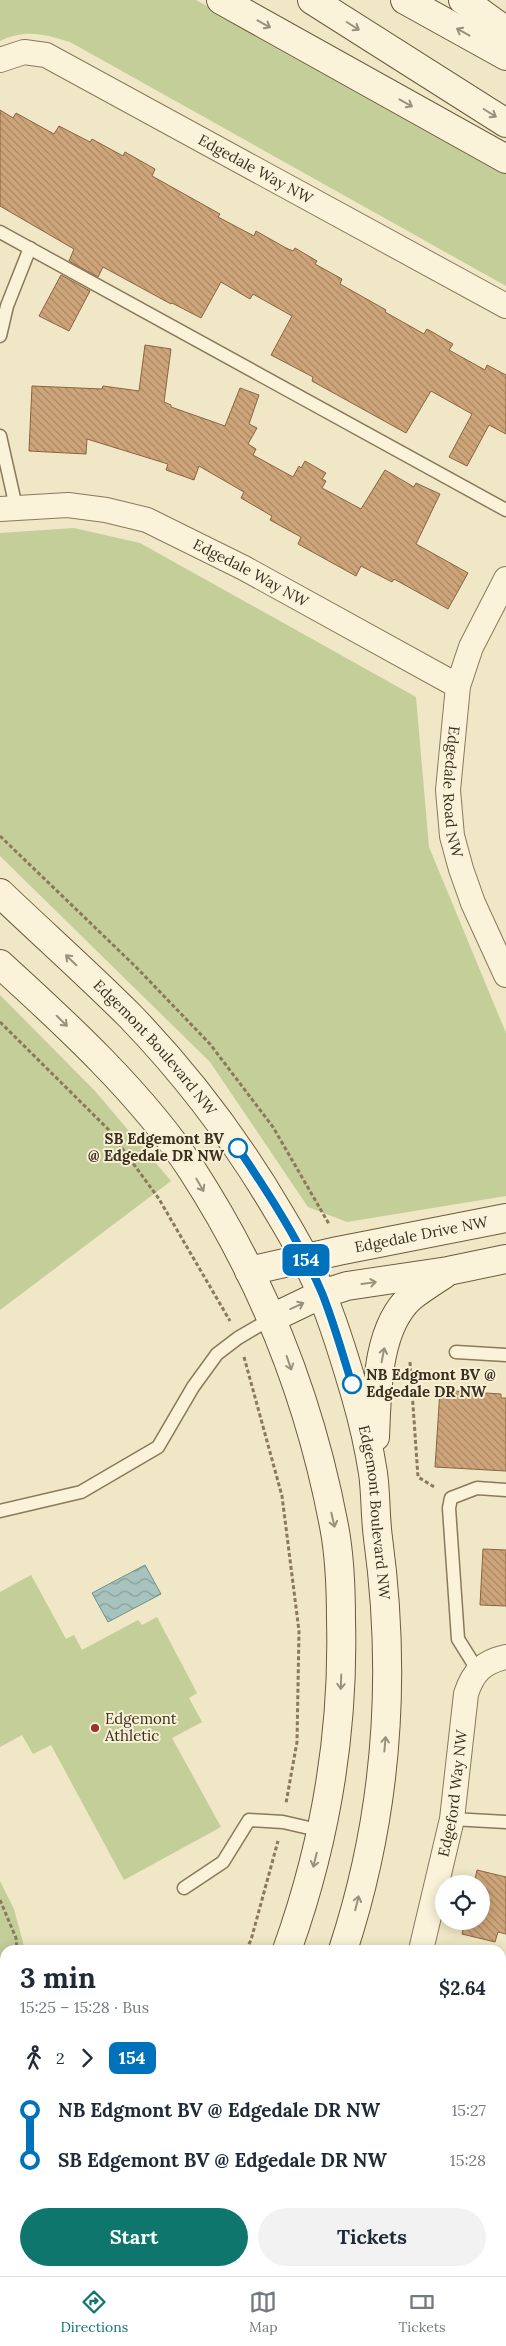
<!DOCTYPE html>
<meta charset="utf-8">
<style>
body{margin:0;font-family:Lora,serif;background:#f2f2f3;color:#1f2937;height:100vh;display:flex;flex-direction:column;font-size:19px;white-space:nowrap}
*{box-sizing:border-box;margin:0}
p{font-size:16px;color:#747a83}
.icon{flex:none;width:28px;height:28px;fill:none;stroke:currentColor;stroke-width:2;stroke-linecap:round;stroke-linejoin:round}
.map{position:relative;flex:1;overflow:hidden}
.drawer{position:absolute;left:0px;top:1945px;width:506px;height:331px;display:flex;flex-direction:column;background:#fff;border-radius:15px 15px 0 0;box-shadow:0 2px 12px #0003}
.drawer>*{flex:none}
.badge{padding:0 10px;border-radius:8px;font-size:18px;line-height:32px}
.controls{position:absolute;left:435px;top:1875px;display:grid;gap:10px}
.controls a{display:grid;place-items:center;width:55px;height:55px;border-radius:50%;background:#fff;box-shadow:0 2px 12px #0003;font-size:25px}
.map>.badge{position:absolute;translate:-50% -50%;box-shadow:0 0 0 2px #fff}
.legs{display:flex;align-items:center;gap:8px;height:55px;padding:0 20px;font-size:16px}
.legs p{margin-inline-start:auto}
.head{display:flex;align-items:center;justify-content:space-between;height:85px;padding:0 20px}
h1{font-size:28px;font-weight:800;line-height:38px}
.button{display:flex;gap:10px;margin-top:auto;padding:10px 20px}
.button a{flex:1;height:58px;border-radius:30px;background:#0f766e;color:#fff;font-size:20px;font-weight:800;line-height:58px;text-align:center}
.button a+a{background:#f2f2f3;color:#1f2937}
ul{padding:0 20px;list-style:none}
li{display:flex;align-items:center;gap:18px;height:50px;font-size:19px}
li i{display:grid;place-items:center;width:8px;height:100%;margin:0 6px;background:currentColor}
li i::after{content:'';width:12px;height:12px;margin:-6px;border:4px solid;border-radius:50%;background:#fff}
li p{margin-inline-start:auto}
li:first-child i{background:linear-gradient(#0000 50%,currentColor 0)}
li:last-child i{background:linear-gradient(currentColor 50%,#0000 0)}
.tab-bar{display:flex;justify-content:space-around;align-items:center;height:70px;border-top:1px solid #e0e1e3;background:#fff;font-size:14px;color:#747a83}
.tab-bar a{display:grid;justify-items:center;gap:2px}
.tab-bar .current{color:#0f766e}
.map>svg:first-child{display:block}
.green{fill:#c3ce99}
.water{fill:url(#water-waves);stroke:#6d928c}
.building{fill:url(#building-back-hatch);stroke:#8b6440}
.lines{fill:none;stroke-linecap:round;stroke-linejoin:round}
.lane-casing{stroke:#8b795b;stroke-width:15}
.street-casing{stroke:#8b795b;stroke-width:26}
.secondary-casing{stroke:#6d5a3e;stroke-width:30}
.path{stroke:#8b795b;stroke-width:3;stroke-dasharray:4 2.5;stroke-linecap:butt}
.lane{stroke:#faf3d9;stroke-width:12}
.street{stroke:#faf3d9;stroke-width:24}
.secondary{stroke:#faf3d9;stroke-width:28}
.oneway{stroke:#9a917c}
.line-1-casing{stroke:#fff;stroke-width:11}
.line-1{stroke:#0072bc;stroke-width:8}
.stop-1-dot{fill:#fff;stroke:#0072bc;stroke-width:2.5}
.poi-dot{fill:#9c3329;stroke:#f7f0d5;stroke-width:2}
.labels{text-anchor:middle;stroke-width:4;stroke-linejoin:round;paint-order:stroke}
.street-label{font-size:15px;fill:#3b2f1f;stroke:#f7f0d5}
.stop-label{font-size:15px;font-weight:bold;fill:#3b2f1f;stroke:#f7f0d5;text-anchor:end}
.poi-label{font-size:15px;fill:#3b2f1f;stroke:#f7f0d5;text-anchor:start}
</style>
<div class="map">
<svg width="506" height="2276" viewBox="0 0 506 2276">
<defs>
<pattern id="water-waves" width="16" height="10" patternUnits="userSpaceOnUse" patternTransform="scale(1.25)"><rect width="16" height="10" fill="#a7c3bd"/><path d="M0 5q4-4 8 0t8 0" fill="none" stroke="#899f99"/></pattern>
<pattern id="building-back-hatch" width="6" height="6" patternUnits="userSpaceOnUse" patternTransform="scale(1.25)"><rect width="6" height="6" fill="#cea57a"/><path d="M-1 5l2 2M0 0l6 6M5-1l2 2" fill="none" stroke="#a88763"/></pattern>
</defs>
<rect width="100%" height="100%" fill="#efe7c5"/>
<g class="green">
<path d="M0,0H196L506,172V286L70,42C46,35 25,28 0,41Z"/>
<polygon points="74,528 140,543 416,697 429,847 506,1033 506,1196 347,1222 308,1207 210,1062 0,856 0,533"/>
<polygon points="0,995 95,1091 171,1181 0,1310"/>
<polygon points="31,1575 66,1639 74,1635 82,1650 138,1620 142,1625 157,1617 197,1693 189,1698 202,1722 172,1738 221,1827 124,1880 51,1745 33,1754 22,1735 0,1747 0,1592"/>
<polygon points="0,1881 14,1909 25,1950 5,1950 5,2271 97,2271 94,2276 0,2276"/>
</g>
<polygon class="water" points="145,1565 161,1594 108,1622 92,1593"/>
<g class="building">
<polygon points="0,110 13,118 16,113 54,134 59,126 90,142 92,139 123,156 125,152 155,169 152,176 220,214 218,217 254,236 256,231 286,248 293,251 295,248 317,261 315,264 342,279 340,284 386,310 385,312 424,334 427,329 453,344 449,350 485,370 487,365 506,375 506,434 489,425 467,466 449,457 472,414 431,391 406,433 312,381 313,377 271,355 292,316 253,294 250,299 221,282 201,318 172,303 171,304 103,267 98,277 69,261 74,249 0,206"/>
<polygon points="61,275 90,291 69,331 39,316"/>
<polygon points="145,345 171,349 164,402 171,405 171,407 225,426 240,388 259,395 249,424 257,428 248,444 256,449 253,455 293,477 299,466 301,468 305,461 326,473 322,479 326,481 322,488 361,509 385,470 414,487 416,483 440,494 416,544 468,573 448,609 394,579 392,582 361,566 356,576 298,544 301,537 270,520 272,516 241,498 244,492 199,466 194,480 166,470 168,464 87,439 86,454 29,451 32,386 102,389 103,386 139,391"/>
<polygon points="440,1390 501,1394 501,1398 506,1398 506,1471 435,1467"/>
<polygon points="483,1549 506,1550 506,1606 480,1605"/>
<polygon points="477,1870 506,1877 506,1934 498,1932 495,1942 462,1934 465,1921 481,1921 481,1884 474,1884"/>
</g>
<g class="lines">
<defs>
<g id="lane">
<polyline points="0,232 506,510"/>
<polyline points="0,336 7,306 30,248"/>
<polyline points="0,436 16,507"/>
<polyline points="456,1352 506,1355"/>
<polyline points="0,1511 81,1492 158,1447 193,1387 217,1354 238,1338 272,1318"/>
<polyline points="478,1671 458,1639 449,1508 451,1498 477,1488 506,1490"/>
<polyline points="452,1819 506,1822"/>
<polyline points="184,1888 223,1862 249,1820 283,1822 322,1831"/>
<polyline points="501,2221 506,2223"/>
</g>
<g id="street">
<path id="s1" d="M0,60L24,52L46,55L506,306"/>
<path id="s2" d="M0,509L68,505L106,510L147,520L244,568L458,686"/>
<path id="s3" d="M506,579L471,647L458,686L448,790L452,836L461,869L473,903L506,975"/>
<path id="s4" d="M421,1950L452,1819L466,1694C473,1672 483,1662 506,1657"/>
<polyline points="501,2014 506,2015"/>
<polyline points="272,2276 273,2271"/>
</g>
<g id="secondary">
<polyline points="221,0 506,159"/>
<polyline points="312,0 506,123"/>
<polyline points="405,0 506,56"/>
<polyline points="463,0 506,31"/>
<path id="s5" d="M0,893C43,934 88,974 130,1016C188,1076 239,1144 281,1216C296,1241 311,1267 322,1295C336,1328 346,1363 356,1397C363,1421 369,1448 373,1473C376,1494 375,1516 378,1538C397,1678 387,1816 343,1950"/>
<path d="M0,964C66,1024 143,1095 192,1170C262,1278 310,1399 334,1526C340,1557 341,1589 341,1620C344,1733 325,1844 287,1950"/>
<path id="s6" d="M249,1271L338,1251L506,1218"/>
<polyline points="272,1318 322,1294 347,1286 448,1271 506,1259"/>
<path d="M375,1437C377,1394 376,1328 411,1297C421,1289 432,1282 443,1275"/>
<polyline points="122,2276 124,2271"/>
<polyline points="183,2276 186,2271"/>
</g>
</defs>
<use href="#lane" class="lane-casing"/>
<use href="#street" class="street-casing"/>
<use href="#secondary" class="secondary-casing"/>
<g class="path">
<polyline points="0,836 136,967 210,1044 273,1127 329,1224"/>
<polyline points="0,1022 108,1129 159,1199 230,1321"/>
<polyline points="244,1357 282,1496 299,1631 297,1742 286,1803"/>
<polyline points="410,1362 418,1477 436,1488"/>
<polyline points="0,1900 16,1938 17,1950"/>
<polyline points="246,1950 251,1940 278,1841"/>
<polyline points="0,2198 5,2198"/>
<polyline points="72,2276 75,2271"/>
</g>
<use href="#lane" class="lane"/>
<use href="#street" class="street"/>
<use href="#secondary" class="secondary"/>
</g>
<defs><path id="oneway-shaft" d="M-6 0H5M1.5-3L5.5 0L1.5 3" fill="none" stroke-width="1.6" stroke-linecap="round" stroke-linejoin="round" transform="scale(1.25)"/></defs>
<g class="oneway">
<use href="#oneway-shaft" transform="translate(264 24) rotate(29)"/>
<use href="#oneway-shaft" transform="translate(353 26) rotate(32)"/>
<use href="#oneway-shaft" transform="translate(463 32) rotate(-151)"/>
<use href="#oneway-shaft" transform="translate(406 103) rotate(29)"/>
<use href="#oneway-shaft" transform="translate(490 113) rotate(32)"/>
<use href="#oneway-shaft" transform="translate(71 960) rotate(-136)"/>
<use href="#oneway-shaft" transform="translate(62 1021) rotate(45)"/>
<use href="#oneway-shaft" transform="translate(200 1185) rotate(60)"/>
<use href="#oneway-shaft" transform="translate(369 1283) rotate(-8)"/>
<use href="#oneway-shaft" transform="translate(297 1306) rotate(-25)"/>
<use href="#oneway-shaft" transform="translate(383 1355) rotate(-79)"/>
<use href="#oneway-shaft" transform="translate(289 1363) rotate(71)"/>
<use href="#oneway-shaft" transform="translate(333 1520) rotate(77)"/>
<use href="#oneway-shaft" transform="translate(341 1682) rotate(92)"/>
<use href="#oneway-shaft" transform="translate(385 1744) rotate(-85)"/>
<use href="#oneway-shaft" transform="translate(315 1860) rotate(104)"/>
<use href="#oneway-shaft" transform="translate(357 1903) rotate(-76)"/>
</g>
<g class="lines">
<defs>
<path id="line-1" d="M238,1148C269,1194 300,1242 322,1293C334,1323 342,1353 352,1384"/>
</defs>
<use href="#line-1" class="line-1-casing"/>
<use href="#line-1" class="line-1"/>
</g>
<g class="stop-1-dot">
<circle cx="238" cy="1148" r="9"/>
<circle cx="352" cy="1384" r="9"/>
</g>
<circle class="poi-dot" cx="95" cy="1728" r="5"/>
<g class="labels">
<g class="street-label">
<text dy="5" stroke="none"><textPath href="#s1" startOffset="286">Edgedale Way NW</textPath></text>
<text dy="5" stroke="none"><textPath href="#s2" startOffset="265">Edgedale Way NW</textPath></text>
<text dy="5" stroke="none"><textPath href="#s3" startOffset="224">Edgedale Road NW</textPath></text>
<text dy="5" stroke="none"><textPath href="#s5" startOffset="219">Edgemont Boulevard NW</textPath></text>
<text dy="5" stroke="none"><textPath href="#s6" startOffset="176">Edgedale Drive NW</textPath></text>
<text dy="5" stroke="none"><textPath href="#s5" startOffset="744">Edgemont Boulevard NW</textPath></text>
<text dy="5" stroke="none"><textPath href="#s4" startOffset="160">Edgeford Way NW</textPath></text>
</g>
<g class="stop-label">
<text x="224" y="1144">SB Edgemont BV<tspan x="224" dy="17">@ Edgedale DR NW</tspan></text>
<text x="366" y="1380" text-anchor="start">NB Edgmont BV @<tspan x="366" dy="17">Edgedale DR NW</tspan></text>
</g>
<g class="poi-label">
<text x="105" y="1724">Edgemont<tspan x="105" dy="17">Athletic</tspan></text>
</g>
</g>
</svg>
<div class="controls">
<a><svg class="icon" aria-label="locate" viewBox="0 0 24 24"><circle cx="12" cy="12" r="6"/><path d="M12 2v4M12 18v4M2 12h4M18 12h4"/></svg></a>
</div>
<b class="badge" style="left:306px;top:1260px;background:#0072bc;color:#fff">154</b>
<section class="drawer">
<div class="head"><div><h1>3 min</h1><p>15:25 – 15:28 · Bus</p></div><b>$2.64</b></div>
<div class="legs"><svg class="icon" aria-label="walk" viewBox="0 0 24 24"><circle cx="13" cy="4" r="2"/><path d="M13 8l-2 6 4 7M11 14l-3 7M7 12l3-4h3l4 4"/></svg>2<svg class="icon" aria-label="forward" viewBox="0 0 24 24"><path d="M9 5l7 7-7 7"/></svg><b class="badge" style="background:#0072bc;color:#fff">154</b></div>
<ul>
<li><i style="color:#0072bc"></i><b>NB Edgmont BV @ Edgedale DR NW</b><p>15:27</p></li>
<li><i style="color:#0072bc"></i><b>SB Edgemont BV @ Edgedale DR NW</b><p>15:28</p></li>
</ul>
<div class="button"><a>Start</a><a>Tickets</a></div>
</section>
</div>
<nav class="tab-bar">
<a class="current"><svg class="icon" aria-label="directions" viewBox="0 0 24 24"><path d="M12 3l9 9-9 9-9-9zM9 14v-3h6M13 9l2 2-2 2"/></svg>Directions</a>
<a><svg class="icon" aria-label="map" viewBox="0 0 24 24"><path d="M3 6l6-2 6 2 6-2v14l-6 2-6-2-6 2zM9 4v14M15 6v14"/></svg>Map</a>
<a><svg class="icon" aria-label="tickets" viewBox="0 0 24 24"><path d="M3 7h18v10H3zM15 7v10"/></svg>Tickets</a>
</nav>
